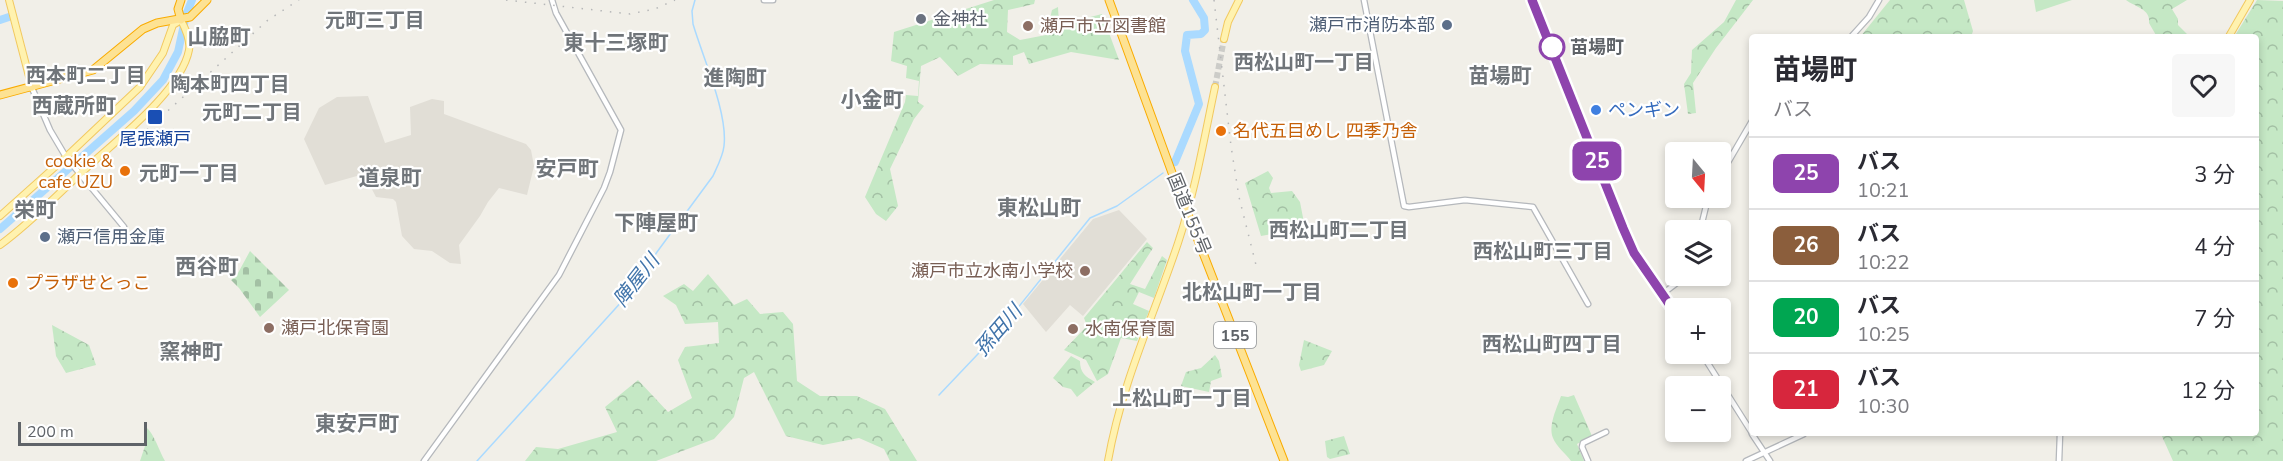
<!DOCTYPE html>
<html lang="ja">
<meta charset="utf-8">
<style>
body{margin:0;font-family:"Nunito Sans","Noto Sans JP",sans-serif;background:#f7f7f7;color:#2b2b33;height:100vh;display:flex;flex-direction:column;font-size:22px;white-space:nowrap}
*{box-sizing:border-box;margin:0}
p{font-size:20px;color:#7c7c81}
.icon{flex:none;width:33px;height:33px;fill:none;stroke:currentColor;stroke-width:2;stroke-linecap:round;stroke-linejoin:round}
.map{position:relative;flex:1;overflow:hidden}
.side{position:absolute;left:1749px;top:34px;width:510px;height:402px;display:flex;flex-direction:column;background:#fff;border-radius:6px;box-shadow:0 3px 9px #0003}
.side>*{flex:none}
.badge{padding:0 12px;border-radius:9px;font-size:21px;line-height:39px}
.needle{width:39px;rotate:162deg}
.tools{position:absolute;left:1665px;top:142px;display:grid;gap:12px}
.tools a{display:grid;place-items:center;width:66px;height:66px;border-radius:6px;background:#fff;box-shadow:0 3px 9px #0003;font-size:30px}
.scale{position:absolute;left:18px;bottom:15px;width:129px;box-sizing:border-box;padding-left:6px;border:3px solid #5f6368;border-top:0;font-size:16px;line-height:21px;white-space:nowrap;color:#5f6368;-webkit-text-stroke:4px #fff;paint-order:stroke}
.map>.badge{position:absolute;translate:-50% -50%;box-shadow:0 0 0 3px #fff}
.round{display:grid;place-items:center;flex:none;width:63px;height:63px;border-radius:6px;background:#f7f7f7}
.overview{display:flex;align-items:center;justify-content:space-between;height:102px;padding:0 24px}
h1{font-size:28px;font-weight:700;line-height:45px}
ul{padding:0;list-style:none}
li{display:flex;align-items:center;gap:18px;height:72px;padding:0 24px;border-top:2px solid #e1e1e2}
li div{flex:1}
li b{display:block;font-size:22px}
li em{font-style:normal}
li .badge{min-width:66px;font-weight:700;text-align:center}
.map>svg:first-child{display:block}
.education{fill:#e1ded6}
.forest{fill:url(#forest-crowns)}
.cemetery{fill:url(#cemetery-stones)}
.pitch{fill:#c5e8c5}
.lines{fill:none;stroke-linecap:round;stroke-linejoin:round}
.stream{stroke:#aadaff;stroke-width:1.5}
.river{stroke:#aadaff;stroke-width:8}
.major-tunnel{stroke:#ccccc8;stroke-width:6;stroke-dasharray:6 3;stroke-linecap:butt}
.minor-casing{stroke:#b5b8bc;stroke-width:7}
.major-casing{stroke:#f2c960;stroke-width:8}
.highway-casing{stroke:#f9ab00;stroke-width:9}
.minor{stroke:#fff;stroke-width:4.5}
.major{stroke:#fff2af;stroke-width:6}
.highway{stroke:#fde293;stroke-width:7}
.rail{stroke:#b6b7b8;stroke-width:1.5;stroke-dasharray:1.5 8;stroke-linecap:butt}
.line-casing{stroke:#fff;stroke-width:14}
.line{stroke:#8e44ad;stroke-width:9}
.worship-dot{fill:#6b7280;stroke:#fff;stroke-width:2}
.service-dot{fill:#5c6f8a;stroke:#fff;stroke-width:2}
.education-dot{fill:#8d6e63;stroke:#fff;stroke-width:2}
.stop-dot{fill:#fff;stroke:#8e44ad;stroke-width:3}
.shop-dot{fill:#3f7fe0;stroke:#fff;stroke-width:2}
.transit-dot{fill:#1a4fb4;stroke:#fff;stroke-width:2}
.food-dot{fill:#e8710a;stroke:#fff;stroke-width:2}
.labels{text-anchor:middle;stroke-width:4.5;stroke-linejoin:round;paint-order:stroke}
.shield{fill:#fff;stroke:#8f9295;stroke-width:1.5}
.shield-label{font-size:16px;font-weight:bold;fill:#5f6368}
.worship-label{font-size:18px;fill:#5b616d;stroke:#fff;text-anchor:start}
.service-label{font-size:18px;fill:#4e5e75;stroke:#fff;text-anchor:end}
.education-label{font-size:18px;fill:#785e54;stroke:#fff;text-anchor:start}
.stop-label{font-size:18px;font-weight:bold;fill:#5f6368;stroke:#fff;text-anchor:start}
.shop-label{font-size:18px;fill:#366cbe;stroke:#fff;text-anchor:start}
.food-label{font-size:18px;fill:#c56008;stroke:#fff;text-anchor:start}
.transit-label{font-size:18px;fill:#164399;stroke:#fff}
.street-label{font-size:18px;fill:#5f6368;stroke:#fff}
.neighbourhood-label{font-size:20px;font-weight:bold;fill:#70757a;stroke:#fff}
.water-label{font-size:20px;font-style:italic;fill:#4174aa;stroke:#fff}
.quarter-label{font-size:21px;font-weight:bold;fill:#70757a;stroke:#fff}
</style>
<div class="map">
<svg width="2283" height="461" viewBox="0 0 2283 461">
<defs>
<pattern id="forest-crowns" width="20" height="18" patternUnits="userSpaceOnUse" patternTransform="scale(1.5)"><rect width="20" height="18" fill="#c5e8c5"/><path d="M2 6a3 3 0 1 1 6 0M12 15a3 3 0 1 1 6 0" fill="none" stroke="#a3c0a4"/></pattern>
<pattern id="cemetery-stones" width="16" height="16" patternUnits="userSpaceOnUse" patternTransform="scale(1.5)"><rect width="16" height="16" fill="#c5e8c5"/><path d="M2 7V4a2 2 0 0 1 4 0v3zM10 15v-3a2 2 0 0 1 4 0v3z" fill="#a3c0a4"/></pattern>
</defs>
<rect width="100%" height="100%" fill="#f1efe8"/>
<g class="education">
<polygon points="368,96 385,143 411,135 410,107 432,99 444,101 444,114 526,144 531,150 534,166 527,195 499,188 488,202 480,216 459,245 461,264 450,263 432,251 414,249 402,236 396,202 393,199 376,197 364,174 325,185 304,139 319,108 337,97"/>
<polygon points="1119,210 1147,239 1083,316 1070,305 1046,332 1023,304 1093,219"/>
</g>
<g class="forest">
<polygon points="994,0 1035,0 1034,4 1008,10 1007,32 1020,40 1046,35 1052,10 1058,7 1059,25 1102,14 1119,60 1071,52 1029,64 1024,52 1013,56 1013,65 980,64 958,76 940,57 921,66 918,102 924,106 914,119 890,169 898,206 886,221 876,214 865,197 905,102 906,95 918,96 919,81 906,78 907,66 891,61 894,32"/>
<polygon points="1736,0 1753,0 1716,48 1693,83 1696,113 1688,114 1684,84 1691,73 1692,50 1724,22"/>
<polygon points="1890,0 1964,0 1973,31 1971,37 1860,37"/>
<path d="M2126,0H2187L2172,9L2178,19V25L2190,37H2157L2149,23C2151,9 2135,7 2126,0Z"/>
<polygon points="2257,0 2283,1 2283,461 2173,461 2161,434 2256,434 2256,38 2234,37"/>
<polygon points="1268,171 1273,178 1269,188 1271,193 1292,191 1300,202 1305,228 1261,236 1245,183"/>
<polygon points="1147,242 1153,248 1130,284 1145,289 1162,256 1167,260 1154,298 1139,292 1133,304 1149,311 1137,341 1121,338 1108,374 1097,381 1086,360 1064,350 1087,326 1084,318"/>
<polygon points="708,274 734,305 747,299 760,314 783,312 793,324 797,381 820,396 857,396 885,409 917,461 890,461 884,449 859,438 823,445 786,436 754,372 744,378 734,417 714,439 656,461 525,461 536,447 558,449 617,432 605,407 638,380 668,412 692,398 678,360 685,347 719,343 718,322 685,324 676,305 663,296 684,284 693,291"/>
<polygon points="52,325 89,345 96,365 66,373 56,356"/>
<polygon points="1304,340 1332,351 1324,365 1301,371 1299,365"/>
<polygon points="1215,355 1219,361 1222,377 1211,381 1209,392 1181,386 1186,372 1201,368"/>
<path d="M1071,356L1080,361C1080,373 1085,376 1095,382L1077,397L1071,389L1063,387L1053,378Z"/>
<path d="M1574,395L1592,436L1577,444L1584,461H1571C1566,454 1556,446 1553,438C1548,425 1557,408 1561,396L1568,397Z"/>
<path d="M146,427C155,435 159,451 165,461H140L145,446Z"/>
<polygon points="1344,436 1350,454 1330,459 1327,457 1325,441"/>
</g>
<polygon class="cemetery" points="250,251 289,290 260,317 239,288 231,280 238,273"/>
<polygon class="pitch" points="2034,0 2072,0 2036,12"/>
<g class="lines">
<g class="stream">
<polyline points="939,395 996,335 1090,218 1117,206 1163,173"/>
<path d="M477,461L634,288L657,252L713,176C717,167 723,156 724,146C728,113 703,58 693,24L692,11L695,0"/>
</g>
<g class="river">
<polyline points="0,20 12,16"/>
<polyline points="1175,162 1199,104 1185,51 1187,35 1201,34 1205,30 1204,18 1193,0"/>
<polyline points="0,229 134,111 163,80 178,52 186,15 192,0"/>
</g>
<polyline class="major-tunnel" points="1215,87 1224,39"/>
<defs>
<g id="minor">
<polyline points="764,0 773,0"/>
<polyline points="1364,0 1404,206 1409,207 1465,200 1533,207 1588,304"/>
<polyline points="1532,0 1623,228 1634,253 1676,314"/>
<polyline points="1850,38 1869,17 1879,0"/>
<polyline points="32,88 50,130 66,157 124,227"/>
<polyline points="1720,176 1752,121"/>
<polyline points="1700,231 1708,198"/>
<polyline points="1661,295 1686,276"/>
<polyline points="1702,354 1752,433"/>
<polyline points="1752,434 1770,461"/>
<polyline points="424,461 559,275 604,188 610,172 621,130 556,13 552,0"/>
<polyline points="1588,461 1582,447 1583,443 1606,432"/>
<polyline points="1746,461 1804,434"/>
<polyline points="2059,461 2060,434"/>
</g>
<g id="major">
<polyline points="9,0 32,88"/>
<polyline points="2228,38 2250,0"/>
<polyline points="1224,39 1228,22 1239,0"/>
<path d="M0,216L66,157L140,87L163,53L173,25L181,20C185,28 191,40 189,50C181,92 113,143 82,172C55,197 29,224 0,245"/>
<path d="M1108,461C1122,382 1153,318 1178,243C1195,192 1204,139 1215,87"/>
</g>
<g id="highway">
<polyline points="1109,0 1175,181 1284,461"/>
<polyline points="181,20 178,9 181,0"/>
<polyline points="0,95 93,70 143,29 157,23 190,17 207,0"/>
</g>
</defs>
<use href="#minor" class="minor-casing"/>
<use href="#major" class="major-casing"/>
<use href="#highway" class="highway-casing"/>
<use href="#minor" class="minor"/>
<use href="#major" class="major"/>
<use href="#highway" class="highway"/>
<g class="rail">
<polyline points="506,0 630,14 655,9 675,0"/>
<polyline points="1214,0 1231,146 1239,197 1257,269"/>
<polyline points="140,136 268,20 299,0"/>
</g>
</g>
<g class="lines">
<defs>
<polyline id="line" points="1532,0 1623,228 1634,253 1676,314"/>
</defs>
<use href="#line" class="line-casing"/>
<use href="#line" class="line"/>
</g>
<circle class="worship-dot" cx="921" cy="19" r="6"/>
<g class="service-dot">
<circle cx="1447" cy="25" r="6"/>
<circle cx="45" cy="237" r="6"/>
</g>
<g class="education-dot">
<circle cx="1028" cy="26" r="6"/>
<circle cx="1085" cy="271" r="6"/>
<circle cx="269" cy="328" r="6"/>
<circle cx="1073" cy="329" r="6"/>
</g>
<circle class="stop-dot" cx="1552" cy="47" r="12"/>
<circle class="shop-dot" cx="1596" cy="110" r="6"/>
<rect class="transit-dot" x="147" y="109" width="16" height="16" rx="3"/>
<g class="food-dot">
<circle cx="1221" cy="131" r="6"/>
<circle cx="125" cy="171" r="6"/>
<circle cx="13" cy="283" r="6"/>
</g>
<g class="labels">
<rect class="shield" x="1214" y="322" width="42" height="26" rx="4.5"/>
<g class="shield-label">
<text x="1235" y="341">155</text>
</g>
<g class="worship-label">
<text x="933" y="25">金神社</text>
</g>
<g class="service-label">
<text x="1435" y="31">瀬戸市消防本部</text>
<text x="57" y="243" text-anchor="start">瀬戸信用金庫</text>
</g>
<g class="education-label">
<text x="1040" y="32">瀬戸市立図書館</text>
<text x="1073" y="277" text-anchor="end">瀬戸市立水南小学校</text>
<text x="281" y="334">瀬戸北保育園</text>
<text x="1085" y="335">水南保育園</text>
</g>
<g class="stop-label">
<text x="1570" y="53">苗場町</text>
</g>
<g class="shop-label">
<text x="1608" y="116">ペンギン</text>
</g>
<g class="food-label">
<text x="1233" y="137">名代五目めし 四季乃舎</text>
<text x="113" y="167" text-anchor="end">cookie &amp;<tspan x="113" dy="21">cafe UZU</tspan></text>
<text x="25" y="289">プラザせとっこ</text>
</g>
<g class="transit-label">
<text x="155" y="145">尾張瀬戸</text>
</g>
<g class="street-label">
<text transform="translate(1189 214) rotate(68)" y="6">国道155号</text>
</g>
<g class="neighbourhood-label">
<text x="375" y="27">元町三丁目</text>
<text x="1304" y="69">西松山町一丁目</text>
<text x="86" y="82">西本町二丁目</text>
<text x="230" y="91">陶本町四丁目</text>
<text x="252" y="119">元町二丁目</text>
<text x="189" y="180">元町一丁目</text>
<text x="1339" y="237">西松山町二丁目</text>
<text x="1543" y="258">西松山町三丁目</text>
<text x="1252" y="299">北松山町一丁目</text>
<text x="1552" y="351">西松山町四丁目</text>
<text x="1182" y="405">上松山町一丁目</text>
</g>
<g class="water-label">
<text transform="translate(636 280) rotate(-52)" y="7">陣屋川</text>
<text transform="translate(998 330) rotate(-49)" y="7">孫田川</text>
</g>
<g class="quarter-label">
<text x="219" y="44">山脇町</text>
<text x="616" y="50">東十三塚町</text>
<text x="1500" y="83">苗場町</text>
<text x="735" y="85">進陶町</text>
<text x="872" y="107">小金町</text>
<text x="74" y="113">西蔵所町</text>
<text x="567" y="176">安戸町</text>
<text x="390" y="185">道泉町</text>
<text x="1039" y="215">東松山町</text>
<text x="35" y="217">栄町</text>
<text x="656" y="230">下陣屋町</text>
<text x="207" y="274">西谷町</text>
<text x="191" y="359">窯神町</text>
<text x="357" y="431">東安戸町</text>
</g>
</g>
</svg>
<div class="tools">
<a><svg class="needle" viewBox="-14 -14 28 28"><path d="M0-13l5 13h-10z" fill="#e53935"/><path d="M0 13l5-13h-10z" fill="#7c7c81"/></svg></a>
<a><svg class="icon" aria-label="layers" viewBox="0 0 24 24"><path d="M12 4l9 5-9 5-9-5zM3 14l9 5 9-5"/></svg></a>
<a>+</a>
<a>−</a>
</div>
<div class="scale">200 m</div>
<b class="badge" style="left:1597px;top:161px;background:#8e44ad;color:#fff">25</b>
<section class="side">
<div class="overview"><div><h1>苗場町</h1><p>バス</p></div><a class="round"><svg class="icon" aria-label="heart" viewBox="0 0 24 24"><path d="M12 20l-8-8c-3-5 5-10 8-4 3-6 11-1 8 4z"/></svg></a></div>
<ul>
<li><span class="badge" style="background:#8e44ad;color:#fff">25</span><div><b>バス</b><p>10:21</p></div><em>3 分</em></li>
<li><span class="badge" style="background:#8b5e3c;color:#fff">26</span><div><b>バス</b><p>10:22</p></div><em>4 分</em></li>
<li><span class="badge" style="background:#00a651;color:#fff">20</span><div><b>バス</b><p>10:25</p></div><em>7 分</em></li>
<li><span class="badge" style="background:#d7263d;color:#fff">21</span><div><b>バス</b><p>10:30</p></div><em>12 分</em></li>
</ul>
</section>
</div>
